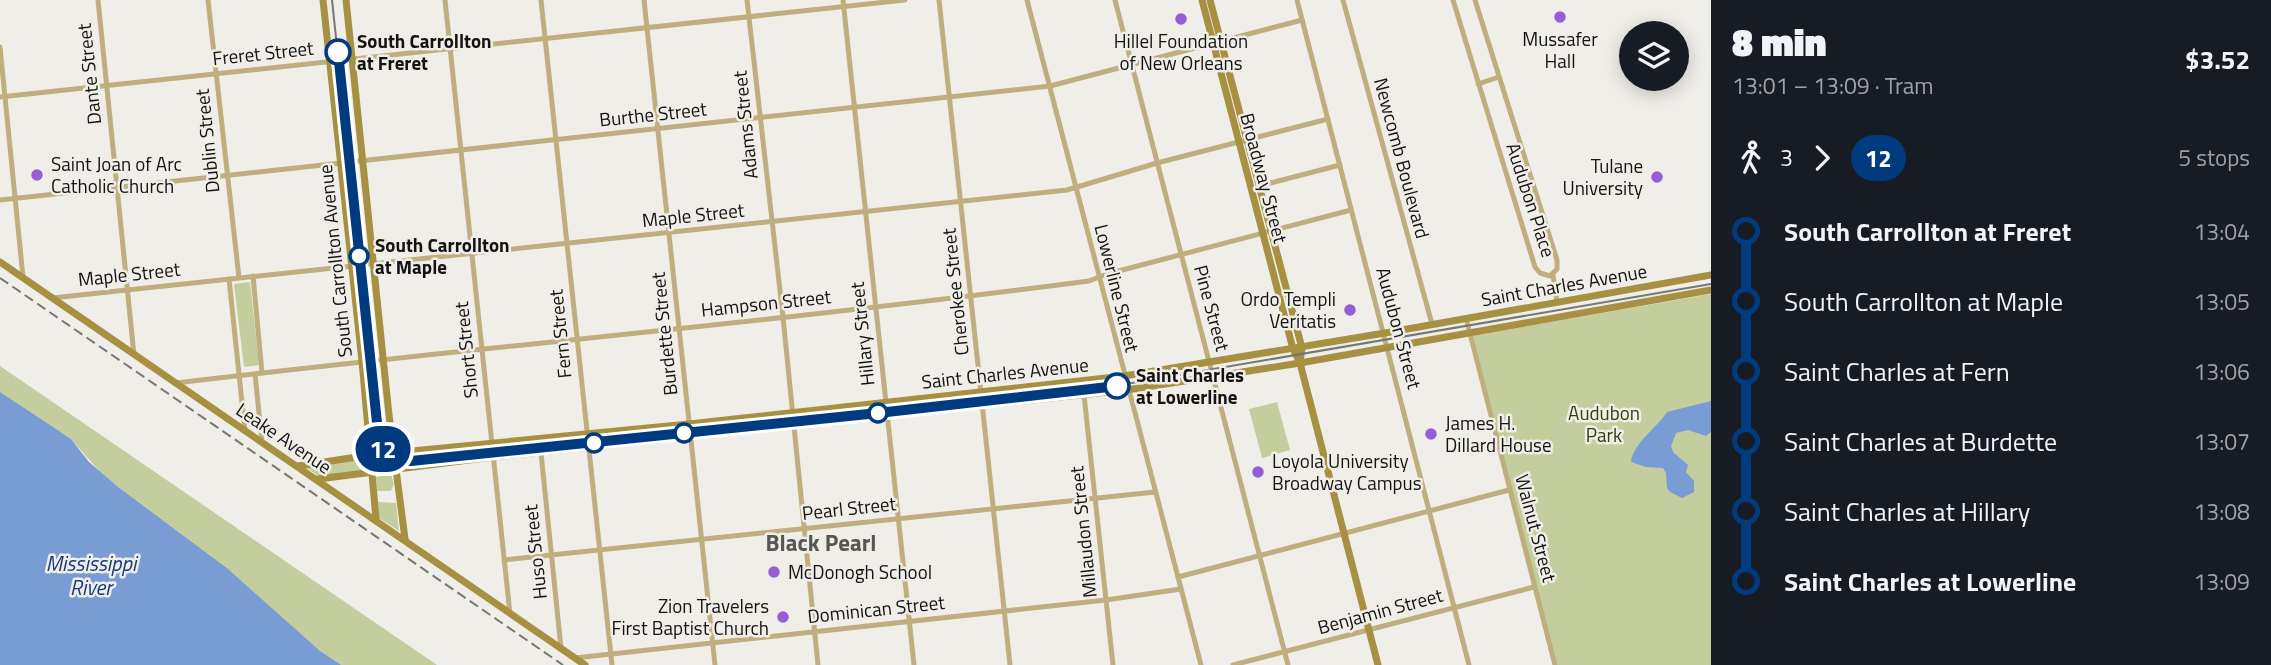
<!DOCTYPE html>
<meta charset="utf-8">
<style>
body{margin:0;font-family:"Titillium Web",sans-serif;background:#20242c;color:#f1f3f6;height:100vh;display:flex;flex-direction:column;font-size:26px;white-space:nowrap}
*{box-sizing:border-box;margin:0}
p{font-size:23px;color:#9ea1a6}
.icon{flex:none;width:38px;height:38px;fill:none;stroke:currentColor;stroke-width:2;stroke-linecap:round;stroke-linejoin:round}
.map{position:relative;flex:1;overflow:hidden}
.panel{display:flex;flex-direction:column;background:#171b24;width:560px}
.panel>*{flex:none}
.badge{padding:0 14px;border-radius:23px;font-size:24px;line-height:46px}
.buttons{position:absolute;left:1619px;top:21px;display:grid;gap:14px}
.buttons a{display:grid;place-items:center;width:70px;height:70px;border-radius:50%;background:#171b24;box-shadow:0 4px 18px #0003;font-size:35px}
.map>.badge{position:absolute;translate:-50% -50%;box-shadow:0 0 0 4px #fff}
.legs{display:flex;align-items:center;gap:10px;height:77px;padding:0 21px;font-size:23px}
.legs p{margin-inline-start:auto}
.headline{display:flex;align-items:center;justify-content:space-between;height:119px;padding:0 21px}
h1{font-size:38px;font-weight:800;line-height:52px}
ul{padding:0 21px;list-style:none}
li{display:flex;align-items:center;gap:24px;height:70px;font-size:26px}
li i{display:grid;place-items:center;width:10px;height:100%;margin:0 9px;background:currentColor}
li i::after{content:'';width:18px;height:18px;margin:-9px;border:5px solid;border-radius:50%;background:#171b24}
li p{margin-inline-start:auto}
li:first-child i{background:linear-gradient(#0000 50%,currentColor 0)}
li:last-child i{background:linear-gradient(currentColor 50%,#0000 0)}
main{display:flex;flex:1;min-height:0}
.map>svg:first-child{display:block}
.green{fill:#c4cd9d}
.water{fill:#7a9cd4}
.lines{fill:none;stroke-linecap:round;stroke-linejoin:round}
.street{stroke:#bfaf7e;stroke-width:5}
.secondary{stroke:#a79041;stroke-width:7}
.tram{stroke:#787774;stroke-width:2}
.rail{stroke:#787774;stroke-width:2;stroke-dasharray:10 5;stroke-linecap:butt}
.line-1-casing{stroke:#fff;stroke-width:16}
.line-1{stroke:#003b80;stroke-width:10}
.poi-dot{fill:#945ed6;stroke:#efeee9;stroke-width:2.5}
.stop-1-dot{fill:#fff;stroke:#003b80;stroke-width:3.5}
.labels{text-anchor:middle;stroke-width:5;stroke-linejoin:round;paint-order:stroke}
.poi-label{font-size:19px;fill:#141312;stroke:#efeee9;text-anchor:start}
.stop-label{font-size:19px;font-weight:bold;fill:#141312;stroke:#efeee9;text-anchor:start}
.street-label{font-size:19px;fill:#141312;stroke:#efeee9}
.park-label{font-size:19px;fill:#363d07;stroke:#efeee9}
.water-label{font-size:21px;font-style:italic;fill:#133b7d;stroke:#efeee9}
.quarter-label{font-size:23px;font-weight:bold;fill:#575652;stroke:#efeee9}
</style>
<main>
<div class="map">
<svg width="1711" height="665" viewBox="0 0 1711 665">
<rect width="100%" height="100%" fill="#efeee9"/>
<g class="green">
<polygon points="250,282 259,365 244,367 234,284"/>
<polygon points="1711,294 1711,665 1557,665 1472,336"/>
<polygon points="0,366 437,665 337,665 115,489 71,439 0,395"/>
<polygon points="1277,402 1290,450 1262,458 1249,409"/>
<polygon points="367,457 369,471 321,478 307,468"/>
<polygon points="391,474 394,484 391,491 377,491 376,477"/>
<polygon points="378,502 396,503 399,531 379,518"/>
</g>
<g class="water">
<polygon points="0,392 71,439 89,462 118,487 228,569 320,651 341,665 0,665"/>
<path d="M1711,401V432L1706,436L1688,430L1676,433L1671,446L1673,452L1688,465L1686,472L1694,481V492L1682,498L1670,492L1667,488L1666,473L1663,468L1646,467L1631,462C1634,442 1656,429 1667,412Z"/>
</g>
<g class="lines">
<g class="street">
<polyline points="98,0 134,355"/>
<polyline points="208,0 239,278"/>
<polyline points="445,0 510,614"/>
<polyline points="541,0 612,665"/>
<polyline points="644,0 715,665"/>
<polyline points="747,0 783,317 818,665"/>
<polyline points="843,0 914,665"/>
<polyline points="939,0 1010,665"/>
<polyline points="1027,0 1201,665"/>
<polyline points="1115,0 1288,665"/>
<polyline points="1297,0 1469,665"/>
<polyline points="1343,0 1432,324"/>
<polyline points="1453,0 1535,267 1540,273 1550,276 1557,269 1557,260 1475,0"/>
<polyline points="0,47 23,277"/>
<polyline points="1478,84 1499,77"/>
<polyline points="0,97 905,0"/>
<polyline points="1259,186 1340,165"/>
<polyline points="0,200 1050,86 1302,20"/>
<polyline points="1553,275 1557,302"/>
<polyline points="253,276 262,373"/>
<polyline points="229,279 245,431"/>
<polyline points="52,298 1067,190 1157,163 1328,119"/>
<polyline points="1466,318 1555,665"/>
<polyline points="255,374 262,442"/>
<path d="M176,383C480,347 785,321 1089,281L1107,274L1351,210"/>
<polyline points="1084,395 1113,665"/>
<polyline points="541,453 561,648"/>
<polyline points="504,560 1155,492"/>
<polyline points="1178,577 1509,490"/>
<polyline points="575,658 1106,600 1181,589"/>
<polyline points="1233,665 1534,587"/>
</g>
<g class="secondary">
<polyline points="323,0 362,361 376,519"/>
<polyline points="346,0 389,415 405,539"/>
<polyline points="1202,0 1293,349 1300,363 1378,665"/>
<polyline points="1210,0 1302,348 1300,362"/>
<polyline points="0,262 585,665"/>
<polyline points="298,466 370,455 689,424 1124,376 1385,333 1711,275"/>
<polyline points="318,479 485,458 1127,390 1300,363 1711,290"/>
</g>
<path class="tram" d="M332,0L378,432C380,447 386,457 401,461L878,413L1126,384L1711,284"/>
<polyline class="rail" points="0,278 563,665"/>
</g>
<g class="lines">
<defs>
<path id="line-1" d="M338,52L378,432C381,452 391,462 411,461L878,413L1117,386"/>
</defs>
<use href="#line-1" class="line-1-casing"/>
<use href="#line-1" class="line-1"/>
</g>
<g class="poi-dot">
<circle cx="1560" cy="17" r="7"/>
<circle cx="1181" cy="19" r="7"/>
<circle cx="37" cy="175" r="7"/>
<circle cx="1657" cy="177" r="7"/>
<circle cx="1350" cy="310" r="7"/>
<circle cx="1431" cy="434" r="7"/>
<circle cx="1258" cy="472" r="7"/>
<circle cx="774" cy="572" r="7"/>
<circle cx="783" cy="617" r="7"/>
</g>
<g class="stop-1-dot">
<circle cx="338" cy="52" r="12"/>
<circle cx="359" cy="256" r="9"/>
<circle cx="1117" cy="386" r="12"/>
<circle cx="878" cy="413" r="9"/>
<circle cx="684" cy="433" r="9"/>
<circle cx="594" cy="443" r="9"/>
</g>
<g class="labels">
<g class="poi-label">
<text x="1560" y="46" text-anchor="middle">Mussafer<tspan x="1560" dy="22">Hall</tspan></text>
<text x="1181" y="48" text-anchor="middle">Hillel Foundation<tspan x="1181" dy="22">of New Orleans</tspan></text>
<text x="51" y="171">Saint Joan of Arc<tspan x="51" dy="22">Catholic Church</tspan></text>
<text x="1643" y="173" text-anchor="end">Tulane<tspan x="1643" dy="22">University</tspan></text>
<text x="1336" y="306" text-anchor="end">Ordo Templi<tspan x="1336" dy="22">Veritatis</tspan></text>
<text x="1445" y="430">James H.<tspan x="1445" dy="22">Dillard House</tspan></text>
<text x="1272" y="468">Loyola University<tspan x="1272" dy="22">Broadway Campus</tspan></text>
<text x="788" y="579">McDonogh School</text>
<text x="769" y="613" text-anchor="end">Zion Travelers<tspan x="769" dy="22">First Baptist Church</tspan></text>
</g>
<g class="stop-label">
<text x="357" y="48">South Carrollton<tspan x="357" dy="22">at Freret</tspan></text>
<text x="375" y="252">South Carrollton<tspan x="375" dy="22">at Maple</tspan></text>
<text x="1136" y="382">Saint Charles<tspan x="1136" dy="22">at Lowerline</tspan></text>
</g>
<g class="street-label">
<text transform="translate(263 53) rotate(-6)" y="7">Freret Street</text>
<text transform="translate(89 74) rotate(-96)" y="7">Dante Street</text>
<text transform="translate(653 114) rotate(-6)" y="7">Burthe Street</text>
<text transform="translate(745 125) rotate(-96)" y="7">Adams Street</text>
<text transform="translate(207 141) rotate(-96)" y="7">Dublin Street</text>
<text transform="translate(1402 158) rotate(75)" y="7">Newcomb Boulevard</text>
<text transform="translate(1264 178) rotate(75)" y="7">Broadway Street</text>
<text transform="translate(1531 200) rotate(72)" y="7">Audubon Place</text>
<text transform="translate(693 215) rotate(-6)" y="7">Maple Street</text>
<text transform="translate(335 261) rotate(-96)" y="7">South Carrollton Avenue</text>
<text transform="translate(129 274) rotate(-6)" y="7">Maple Street</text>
<text transform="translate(1564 285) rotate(-10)" y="7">Saint Charles Avenue</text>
<text transform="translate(1117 288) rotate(76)" y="7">Lowerline Street</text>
<text transform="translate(955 292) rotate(-96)" y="7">Cherokee Street</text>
<text transform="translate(766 303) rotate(-6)" y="7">Hampson Street</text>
<text transform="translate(1212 308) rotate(75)" y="7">Pine Street</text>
<text transform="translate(1399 328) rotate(75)" y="7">Audubon Street</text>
<text transform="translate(560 334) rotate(-96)" y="7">Fern Street</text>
<text transform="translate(664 334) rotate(-96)" y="7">Burdette Street</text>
<text transform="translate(862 334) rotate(-96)" y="7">Hillary Street</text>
<text transform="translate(466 350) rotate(-96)" y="7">Short Street</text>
<text transform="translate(1005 373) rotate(-6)" y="7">Saint Charles Avenue</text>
<text transform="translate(284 438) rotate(34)" y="7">Leake Avenue</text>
<text transform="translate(849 508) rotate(-6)" y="7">Pearl Street</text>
<text transform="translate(1536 528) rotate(75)" y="7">Walnut Street</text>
<text transform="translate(1083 532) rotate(-96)" y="7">Millaudon Street</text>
<text transform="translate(535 552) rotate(-96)" y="7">Huso Street</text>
<text transform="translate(876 609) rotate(-6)" y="7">Dominican Street</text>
<text transform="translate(1380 611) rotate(-15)" y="7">Benjamin Street</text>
</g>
<g class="park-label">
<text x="1604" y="420">Audubon<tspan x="1604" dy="22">Park</tspan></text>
</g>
<g class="water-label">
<text x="91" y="571">Mississippi<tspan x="91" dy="24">River</tspan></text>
</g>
<g class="quarter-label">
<text x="821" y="551">Black Pearl</text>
</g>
</g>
</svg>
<div class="buttons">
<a><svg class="icon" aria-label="layers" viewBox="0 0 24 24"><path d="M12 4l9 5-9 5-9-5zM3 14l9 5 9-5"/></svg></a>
</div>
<b class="badge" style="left:383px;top:449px;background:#003b80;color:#fff">12</b>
</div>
<section class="panel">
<div class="headline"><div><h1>8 min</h1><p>13:01 – 13:09 · Tram</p></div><b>$3.52</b></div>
<div class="legs"><svg class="icon" aria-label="walk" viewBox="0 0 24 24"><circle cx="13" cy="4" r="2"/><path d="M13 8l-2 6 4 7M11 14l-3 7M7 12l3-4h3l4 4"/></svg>3<svg class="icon" aria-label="forward" viewBox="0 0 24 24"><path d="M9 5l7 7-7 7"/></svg><b class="badge" style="background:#003b80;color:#fff">12</b><p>5 stops</p></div>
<ul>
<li><i style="color:#003b80"></i><b>South Carrollton at Freret</b><p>13:04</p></li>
<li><i style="color:#003b80"></i><span>South Carrollton at Maple</span><p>13:05</p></li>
<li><i style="color:#003b80"></i><span>Saint Charles at Fern</span><p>13:06</p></li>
<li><i style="color:#003b80"></i><span>Saint Charles at Burdette</span><p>13:07</p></li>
<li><i style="color:#003b80"></i><span>Saint Charles at Hillary</span><p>13:08</p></li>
<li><i style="color:#003b80"></i><b>Saint Charles at Lowerline</b><p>13:09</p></li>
</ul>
</section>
</main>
